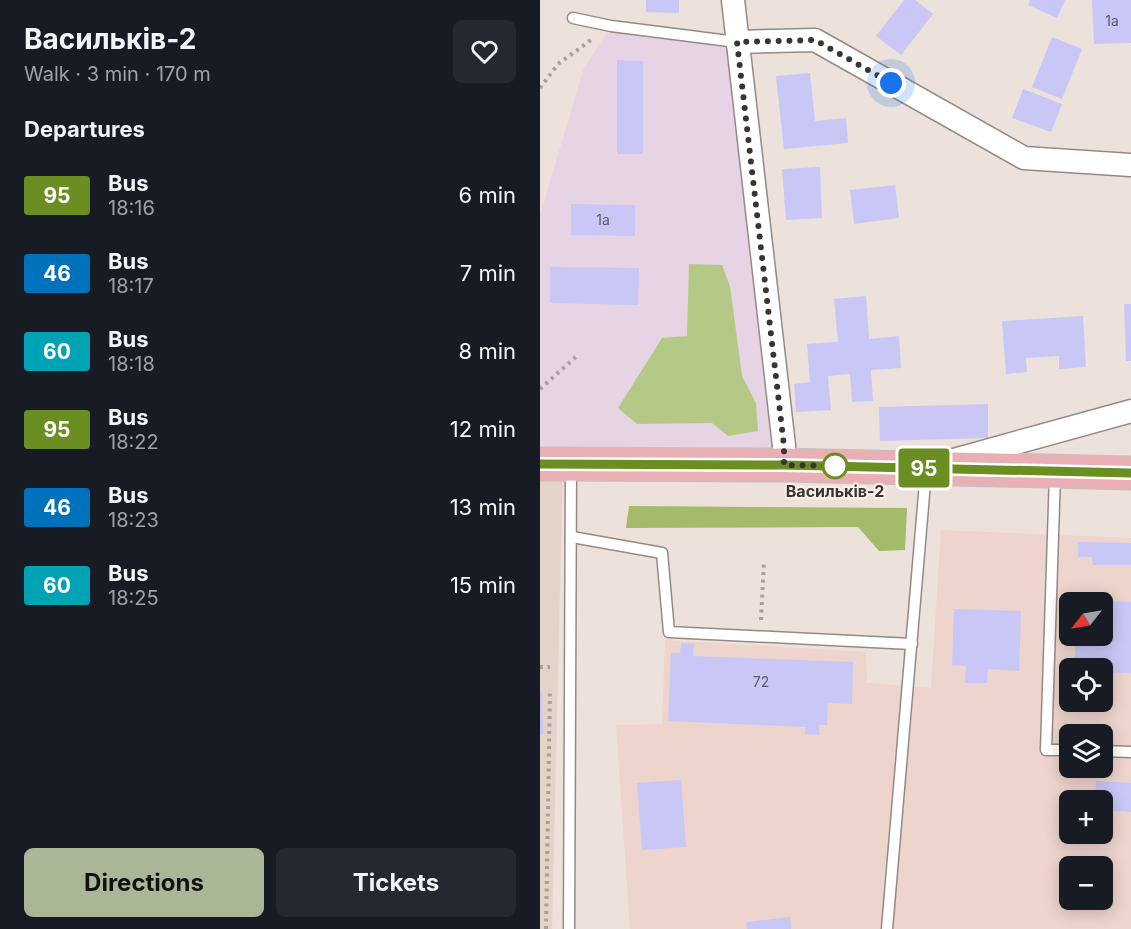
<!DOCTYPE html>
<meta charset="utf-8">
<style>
body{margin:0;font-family:Inter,sans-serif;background:#242831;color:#f1f3f6;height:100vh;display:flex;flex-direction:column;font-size:22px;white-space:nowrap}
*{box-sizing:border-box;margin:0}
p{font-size:20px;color:#9ea1a6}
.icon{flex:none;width:33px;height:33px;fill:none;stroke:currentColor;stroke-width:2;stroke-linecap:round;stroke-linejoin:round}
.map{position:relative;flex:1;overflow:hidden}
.panel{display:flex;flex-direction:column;background:#171b24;width:540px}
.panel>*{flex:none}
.badge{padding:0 12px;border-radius:4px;font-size:21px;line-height:39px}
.needle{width:39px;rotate:239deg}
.buttons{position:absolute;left:519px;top:592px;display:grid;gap:12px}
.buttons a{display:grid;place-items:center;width:54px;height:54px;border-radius:9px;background:#171b24;box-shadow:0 3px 15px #0003;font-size:30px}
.you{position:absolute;width:30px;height:30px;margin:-15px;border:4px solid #fff;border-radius:50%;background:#1a73e8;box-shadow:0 0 0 9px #1a73e833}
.map>.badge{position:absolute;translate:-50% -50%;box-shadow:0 0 0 3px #fff}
h2{padding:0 24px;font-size:22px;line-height:54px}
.round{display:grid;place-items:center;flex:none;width:63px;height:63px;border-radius:9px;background:#242831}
.headline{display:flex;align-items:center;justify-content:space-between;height:102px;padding:0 24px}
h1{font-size:28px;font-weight:700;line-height:45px}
.action{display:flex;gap:12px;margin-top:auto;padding:12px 24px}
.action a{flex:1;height:69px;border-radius:9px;background:#a9b797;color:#111;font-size:24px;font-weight:700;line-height:69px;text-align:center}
.action a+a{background:#242831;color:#f1f3f6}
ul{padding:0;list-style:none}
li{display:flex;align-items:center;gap:18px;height:78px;padding:0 24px}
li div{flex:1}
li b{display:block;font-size:22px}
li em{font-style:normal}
li .badge{min-width:66px;font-weight:700;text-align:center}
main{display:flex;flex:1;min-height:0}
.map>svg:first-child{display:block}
.commercial{fill:#e6d3e4}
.industrial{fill:#edd4cc;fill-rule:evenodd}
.built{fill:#e4d3c8}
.green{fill:#b5c986}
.forest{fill:#a4bb6a}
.building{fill:#c8c7f6}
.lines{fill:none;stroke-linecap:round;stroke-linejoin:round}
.service-casing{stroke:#948a84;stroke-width:13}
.minor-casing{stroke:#948a84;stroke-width:25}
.primary-casing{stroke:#c3c2c1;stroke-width:35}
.path{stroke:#a9a09b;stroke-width:4;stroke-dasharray:3 4.5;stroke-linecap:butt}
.service{stroke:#fff;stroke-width:10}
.minor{stroke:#fff;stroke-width:22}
.primary{stroke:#e8b0b4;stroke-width:33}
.line-casing{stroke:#fff;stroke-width:14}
.line{stroke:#6b8e23;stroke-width:9}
.walk{stroke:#383431;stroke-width:6;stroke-dasharray:0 10.8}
.stop-dot{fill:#fff;stroke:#6b8e23;stroke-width:3}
.labels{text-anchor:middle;stroke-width:4.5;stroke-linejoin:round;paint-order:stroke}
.number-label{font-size:14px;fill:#5c5962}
.stop-label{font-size:16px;font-weight:bold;fill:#383431;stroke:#faefe8}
</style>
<main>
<section class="panel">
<div class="headline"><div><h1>Васильків-2</h1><p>Walk · 3 min · 170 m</p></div><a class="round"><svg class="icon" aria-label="heart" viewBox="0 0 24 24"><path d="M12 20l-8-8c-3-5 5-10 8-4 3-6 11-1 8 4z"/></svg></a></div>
<h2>Departures</h2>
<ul>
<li><span class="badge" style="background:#6b8e23;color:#fff">95</span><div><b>Bus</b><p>18:16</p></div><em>6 min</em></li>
<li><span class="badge" style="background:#0072bc;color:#fff">46</span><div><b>Bus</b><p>18:17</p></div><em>7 min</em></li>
<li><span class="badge" style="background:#00a3b4;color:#fff">60</span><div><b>Bus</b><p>18:18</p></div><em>8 min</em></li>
<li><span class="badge" style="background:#6b8e23;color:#fff">95</span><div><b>Bus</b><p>18:22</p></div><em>12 min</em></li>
<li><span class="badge" style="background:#0072bc;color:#fff">46</span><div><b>Bus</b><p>18:23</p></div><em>13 min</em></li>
<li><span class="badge" style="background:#00a3b4;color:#fff">60</span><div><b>Bus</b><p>18:25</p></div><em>15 min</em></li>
</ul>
<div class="action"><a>Directions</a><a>Tickets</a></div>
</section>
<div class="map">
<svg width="591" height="929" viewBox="0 0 591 929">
<rect width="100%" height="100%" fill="#ede1db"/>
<polygon class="commercial" points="71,26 197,42 244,465 0,464 0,215 44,68"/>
<path class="industrial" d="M401,530L591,538V929H90L76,725L122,724L125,640L326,652L327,683L391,688ZM530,603H562V636H530ZM530,669H562V702H530ZM530,735H562V768H530ZM530,801H562V834H530ZM530,867H562V900H530Z"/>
<polygon class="built" points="23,463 12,929 0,929 0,464"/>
<polygon class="green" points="149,264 182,265 190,286 202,376 216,403 218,431 188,436 172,423 97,424 78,408 122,338 147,336"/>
<polygon class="forest" points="89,506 367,508 365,550 339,551 318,527 86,528"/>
<g class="building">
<polygon points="106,0 139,0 139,13 106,12"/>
<polygon points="364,0 375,0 393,14 361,55 336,36"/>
<polygon points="490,0 525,0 517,18 488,5"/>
<polygon points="552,0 591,0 591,43 554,44"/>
<polygon points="512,37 542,49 522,99 492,87"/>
<polygon points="77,60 103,61 103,154 77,154"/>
<polygon points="270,73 275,121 306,118 308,143 244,149 236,76"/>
<polygon points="483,89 522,104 511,132 472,118"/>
<polygon points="280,167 282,218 246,220 242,169"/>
<polygon points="355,185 359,218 314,224 310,190"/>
<polygon points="31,204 95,205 95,236 31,235"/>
<polygon points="10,267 99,268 98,305 10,303"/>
<polygon points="326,296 329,339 359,336 361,368 331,370 333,401 312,402 310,374 288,376 291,410 256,412 254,384 270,382 267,344 298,342 294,299"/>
<polygon points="584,304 591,304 591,361 586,361"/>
<polygon points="543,316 546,367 519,369 519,356 486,358 487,372 466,374 462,321"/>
<polygon points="448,404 448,438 340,441 339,407"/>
<polygon points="538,542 591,543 591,565 553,565 552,557 538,557"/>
<polygon points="537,600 591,602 591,673 562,672 562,669 534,669 536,636 562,636 562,603 537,603"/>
<polygon points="414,609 481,611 479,671 448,669 447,683 425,683 426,666 412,665"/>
<polygon points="141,643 154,644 153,656 313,662 312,704 288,703 287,725 279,725 279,735 265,734 266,727 128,721 131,653 140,653"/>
<polygon points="0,691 2,691 3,735 0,735"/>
<polygon points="141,780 146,847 102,850 97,783"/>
<polygon points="556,781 591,783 591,812 562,810 562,801 555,801"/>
<polygon points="250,917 251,929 207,929 206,922"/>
</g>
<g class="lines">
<defs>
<g id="service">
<polyline points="33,18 71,26 197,42"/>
<polyline points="515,474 506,750 530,750"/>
<polyline points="32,537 122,553 129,632 372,644"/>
<polyline points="562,751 591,752"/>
<polyline points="29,929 31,466"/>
<polyline points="347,929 386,471"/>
</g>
<g id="minor">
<polyline points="193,0 244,446 244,465"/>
<polyline points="197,42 275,40 484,158 591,165"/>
<polyline points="410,461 591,411"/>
</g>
<polyline id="primary" points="0,464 244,465 591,473"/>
</defs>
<use href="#service" class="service-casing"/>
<use href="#minor" class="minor-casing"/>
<use href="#primary" class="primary-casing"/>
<g class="path">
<polyline points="0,88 18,64 51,40"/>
<polyline points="0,389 37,356"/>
<polyline points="221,620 224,561"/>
<polyline points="0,667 10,667"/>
<polyline points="6,929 10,691"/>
</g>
<use href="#service" class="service"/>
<use href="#minor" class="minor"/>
<use href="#primary" class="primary"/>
</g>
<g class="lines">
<defs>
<polyline id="line" points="0,464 244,465 591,473"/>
</defs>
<use href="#line" class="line-casing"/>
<use href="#line" class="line"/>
<polyline class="walk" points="295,466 244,465 244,446 197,42 275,40 351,83"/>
</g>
<circle class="stop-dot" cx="295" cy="466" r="12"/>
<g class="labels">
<g class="number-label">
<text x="572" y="26">1а</text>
<text x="63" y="225">1а</text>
<text x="221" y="687">72</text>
</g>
<g class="stop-label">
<text x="295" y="497">Васильків-2</text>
</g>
</g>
</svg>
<div class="buttons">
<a><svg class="needle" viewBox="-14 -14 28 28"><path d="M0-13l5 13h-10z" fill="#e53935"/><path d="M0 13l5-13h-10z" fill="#9ea1a6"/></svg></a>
<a><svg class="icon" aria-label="locate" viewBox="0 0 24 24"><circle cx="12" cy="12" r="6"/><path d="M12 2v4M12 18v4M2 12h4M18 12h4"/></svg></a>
<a><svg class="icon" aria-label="layers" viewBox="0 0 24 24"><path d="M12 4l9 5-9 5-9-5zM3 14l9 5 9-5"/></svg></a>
<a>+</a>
<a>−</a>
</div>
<div class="you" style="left:351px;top:83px"></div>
<b class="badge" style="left:384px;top:468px;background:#6b8e23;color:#fff">95</b>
</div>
</main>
